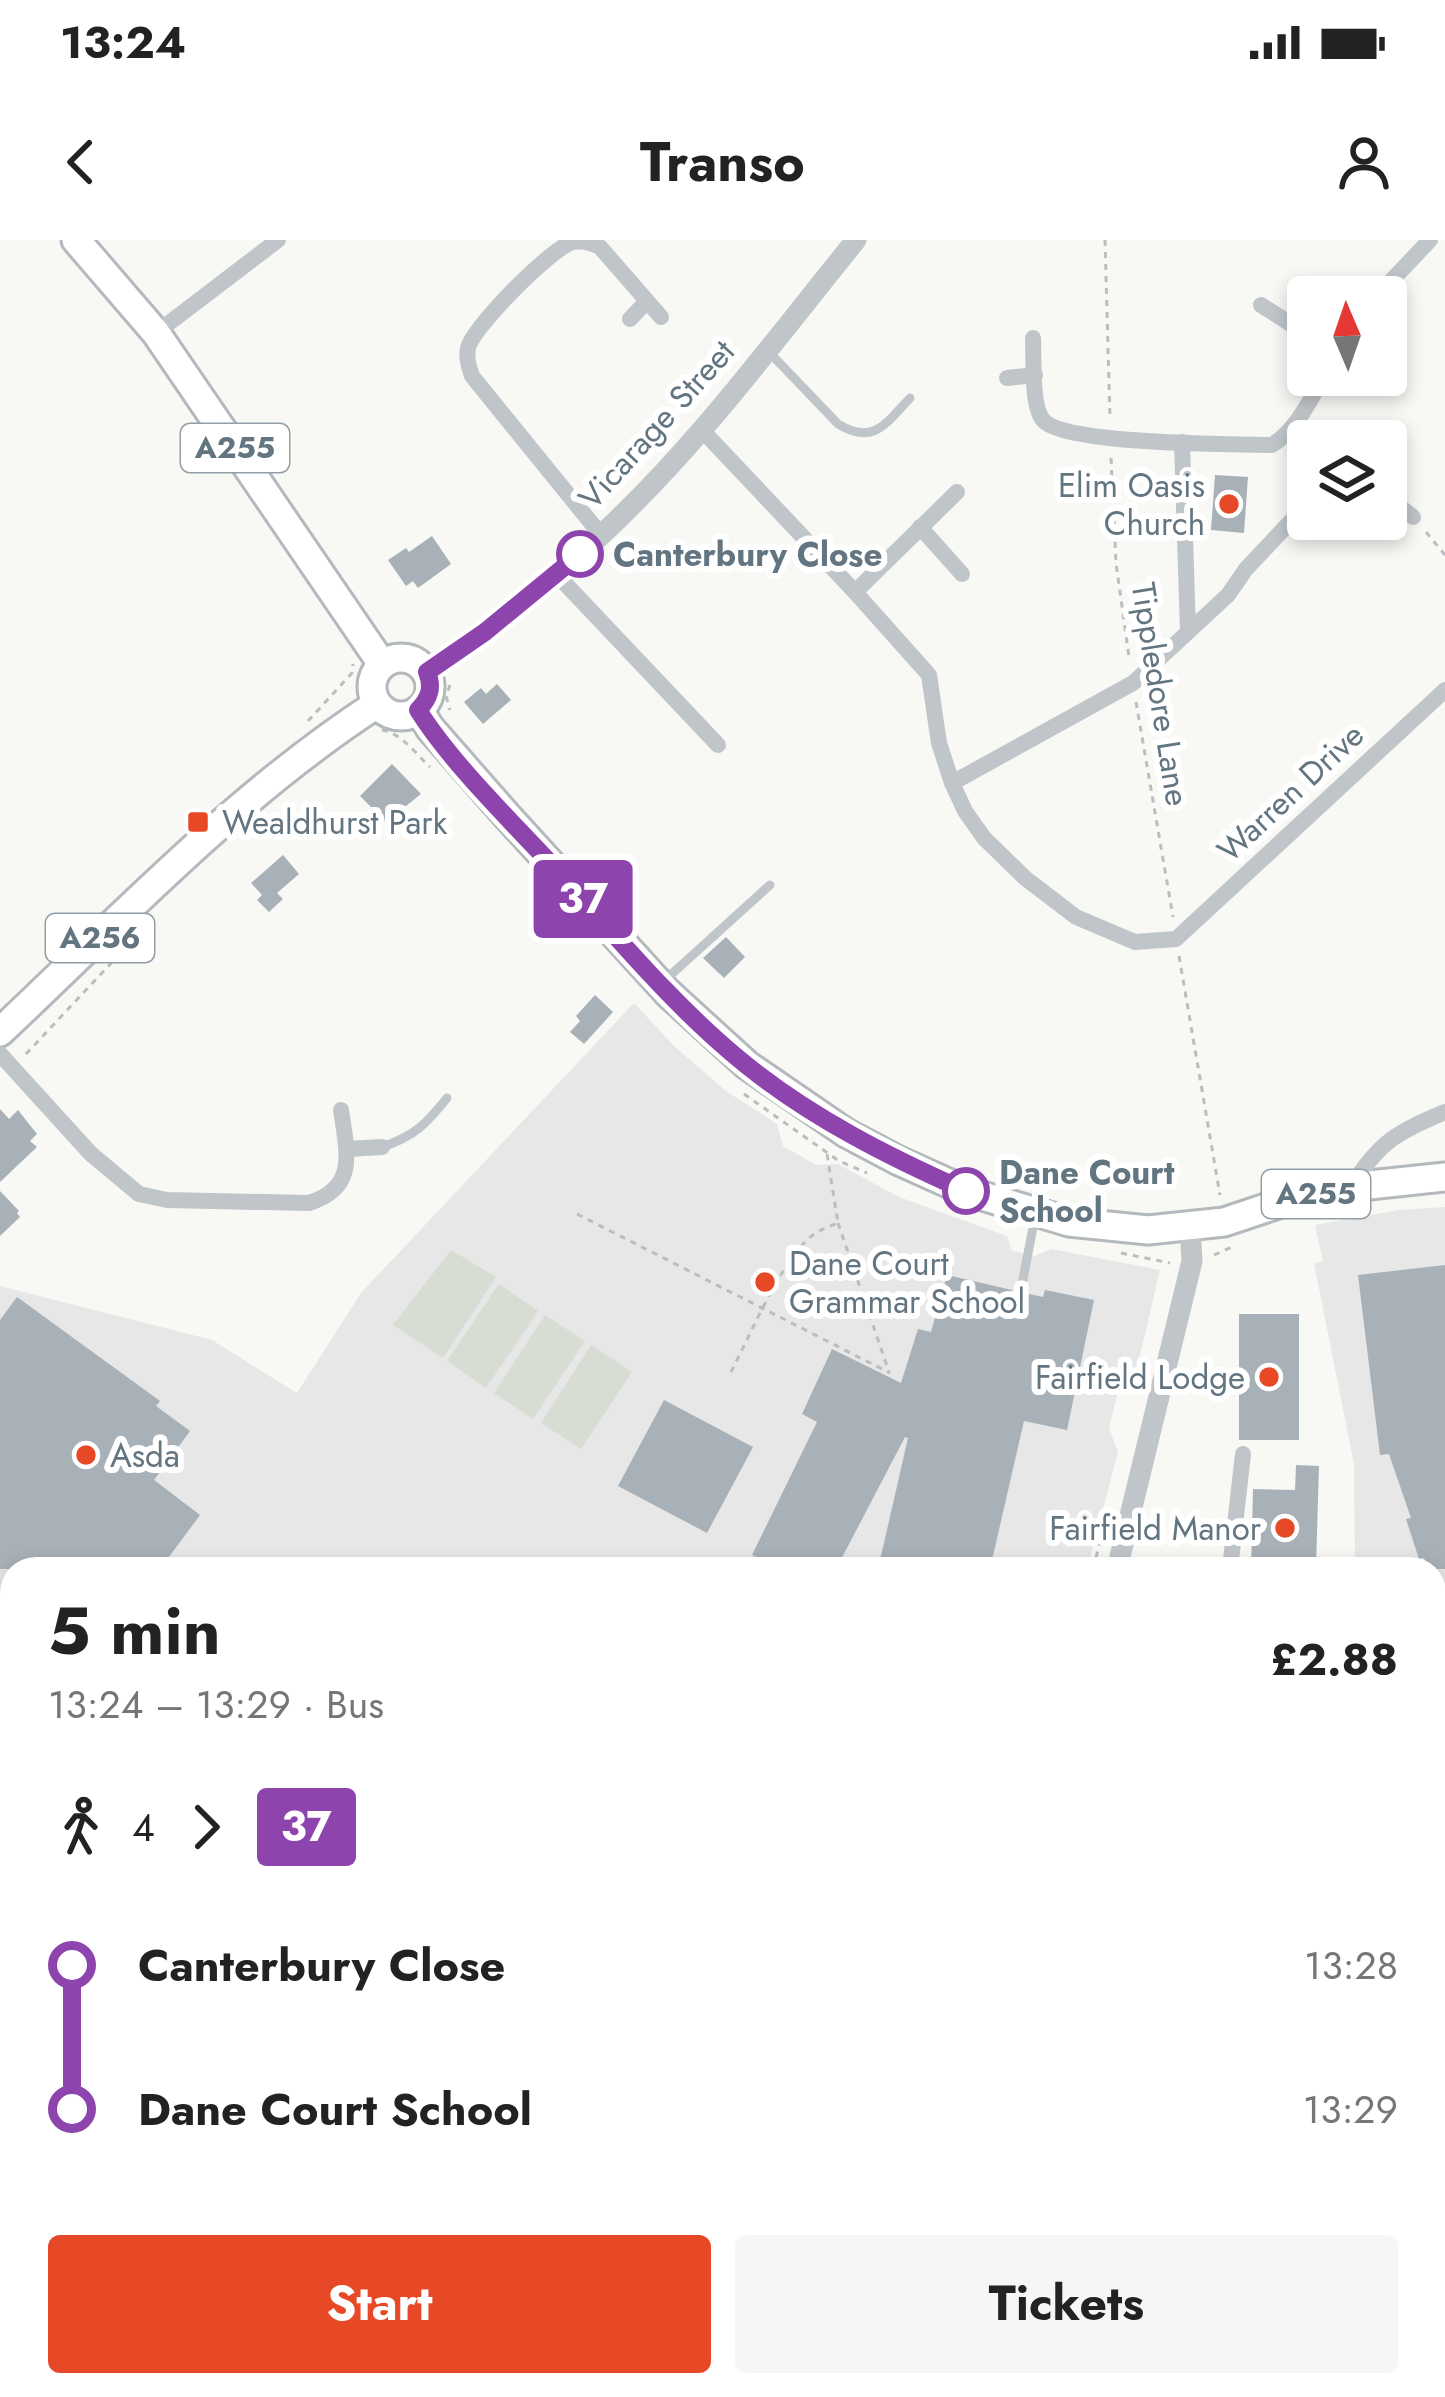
<!DOCTYPE html>
<meta charset="utf-8">
<style>
body{margin:0;font-family:Jost,sans-serif;background:#f6f6f6;color:#222;height:100vh;display:flex;flex-direction:column;font-size:45px;white-space:nowrap}
*{box-sizing:border-box;margin:0}
p{font-size:39px;color:#767676}
.icon{flex:none;width:66px;height:66px;fill:none;stroke:currentColor;stroke-width:2;stroke-linecap:round;stroke-linejoin:round}
.map{position:relative;flex:1;overflow:hidden}
.side{position:absolute;left:0px;top:1317px;width:1446px;height:840px;display:flex;flex-direction:column;background:#fff;border-radius:36px 36px 0 0;box-shadow:0 6px 18px #0003}
.side>*{flex:none}
.badge{padding:0 24px;border-radius:9px;font-size:42px;line-height:78px}
.needle{width:78px;rotate:358deg}
.controls{position:absolute;left:1287px;top:36px;display:grid;gap:24px}
.controls a{display:grid;place-items:center;width:120px;height:120px;border-radius:12px;background:#fff;box-shadow:0 6px 18px #0003;font-size:60px}
.map>.badge{position:absolute;translate:-50% -50%;box-shadow:0 0 0 6px #fff}
.legs{display:flex;align-items:center;gap:18px;height:132px;padding:0 48px;font-size:39px}
.legs p{margin-inline-start:auto}
.head{display:flex;align-items:center;justify-content:space-between;height:204px;padding:0 48px}
h1{font-size:66px;font-weight:700;line-height:90px}
.cta{display:flex;gap:24px;margin-top:auto;padding:24px 48px}
.cta a{flex:1;height:138px;border-radius:12px;background:#e74926;color:#fff;font-size:48px;font-weight:700;line-height:138px;text-align:center}
.cta a+a{background:#f6f6f6;color:#222}
ul{padding:0 48px;list-style:none}
li{display:flex;align-items:center;gap:42px;height:144px;font-size:45px}
li i{display:grid;place-items:center;width:18px;height:100%;margin:0 15px;background:currentColor}
li i::after{content:'';width:30px;height:30px;margin:-15px;border:9px solid;border-radius:50%;background:#fff}
li p{margin-inline-start:auto}
li:first-child i{background:linear-gradient(#0000 50%,currentColor 0)}
li:last-child i{background:linear-gradient(currentColor 50%,#0000 0)}
.status{display:flex;justify-content:space-between;align-items:center;height:84px;padding:0 60px;background:#fff;direction:ltr}
.status svg{height:33px;fill:currentColor}
header{display:flex;justify-content:space-between;align-items:center;height:156px;padding:0 48px;background:#fff;font-size:54px;font-weight:700}
.map>svg:first-child{display:block}
.built{fill:#e6e7e6}
.green{fill:#d8ddd4}
.building{fill:#a8b1b7}
.lines{fill:none;stroke-linecap:round;stroke-linejoin:round}
.primary-casing{stroke:#b4b9bd;stroke-width:33}
.path{stroke:#babec0;stroke-width:3;stroke-dasharray:6 6;stroke-linecap:butt}
.service{stroke:#c0c5c9;stroke-width:9}
.minor{stroke:#c0c5c9;stroke-width:16}
.tertiary{stroke:#c0c5c9;stroke-width:21}
.primary{stroke:#fff;stroke-width:27}
.line-1-casing{stroke:#fff;stroke-width:27}
.line-1{stroke:#8e44ad;stroke-width:18}
.poi-dot{fill:#e74926;stroke:#fff;stroke-width:4.5}
.stop-1-dot{fill:#fff;stroke:#8e44ad;stroke-width:6}
.labels{text-anchor:middle;stroke-width:12;stroke-linejoin:round;paint-order:stroke}
.shield{fill:#fff;stroke:#919ea7;stroke-width:3}
.shield-label{font-size:30px;font-weight:bold;fill:#627581}
.street-label{font-size:33px;fill:#627581;stroke:#fff}
.poi-label{font-size:33px;fill:#627581;stroke:#fff;text-anchor:end}
.stop-label{font-size:33px;font-weight:bold;fill:#627581;stroke:#fff;text-anchor:start}
</style>
<div class="status"><b>13:24</b><svg viewBox="0 0 49 12"><path d="M0 12V9h3v3zM5 12V6h3v6zM10 12V3h3v9zM15 12V0h3v12zM26 1h20v11H26zM47 4h2v5h-2z"/></svg></div>
<header><svg class="icon" aria-label="back" viewBox="0 0 24 24"><path d="M15 5l-7 7 7 7"/></svg>Transo<svg class="icon" aria-label="person" viewBox="0 0 24 24"><circle cx="12" cy="8" r="4"/><path d="M4 21q1-7 8-7t8 7"/></svg></header>
<div class="map">
<svg width="1445" height="2157" viewBox="0 0 1445 2157">
<rect width="100%" height="100%" fill="#f8f8f5"/>
<g class="built">
<polygon points="634,763 675,807 726,851 777,884 783,906 816,925 838,924 899,957 1007,996 1012,1011 1035,1016 1051,1009 1160,1030 1134,1141 1117,1155 1109,1188 1118,1212 1087,1329 12,1329 12,1744 0,1760 0,1046 212,1100 297,1153 361,1053"/>
<polygon points="1445,967 1445,1736 1434,1735 1434,1329 1355,1329 1354,1224 1314,1023 1323,1021 1315,985 1399,970"/>
<polygon points="358,2145 807,2145 804,2157 351,2157"/>
</g>
<g class="green">
<polygon points="451,1010 496,1037 443,1118 393,1085"/>
<polygon points="499,1044 538,1071 486,1148 447,1121"/>
<polygon points="545,1075 585,1101 533,1179 494,1153"/>
<polygon points="591,1105 632,1132 581,1209 541,1183"/>
</g>
<g class="building">
<polygon points="1215,235 1248,237 1244,293 1211,290"/>
<polygon points="432,296 451,324 418,348 413,341 406,346 388,320 406,308 409,312"/>
<polygon points="497,444 511,460 483,484 464,462 481,448 486,454"/>
<polygon points="392,524 421,554 386,582 360,556"/>
<polygon points="283,615 299,634 277,653 283,659 269,672 257,660 262,655 251,643"/>
<polygon points="726,697 745,717 724,738 703,718"/>
<polygon points="595,755 613,772 584,804 570,792 580,781 576,776"/>
<polygon points="0,869 9,879 18,870 37,894 30,901 37,907 0,942"/>
<polygon points="0,951 19,971 17,973 20,977 0,996"/>
<polygon points="1445,1025 1445,1329 1428,1329 1424,1318 1419,1319 1406,1279 1411,1278 1389,1214 1380,1215 1358,1035"/>
<polygon points="947,1035 1012,1050 1008,1072 1016,1079 1024,1075 1029,1054 1043,1057 1045,1050 1094,1060 1067,1190 1024,1181 990,1329 938,1320 935,1329 878,1329 908,1198 905,1197 836,1329 779,1329 752,1315 817,1182 802,1174 832,1109 901,1143 918,1089 931,1092"/>
<polygon points="17,1057 160,1161 156,1166 190,1191 154,1240 200,1275 160,1329 0,1329 0,1080"/>
<rect x="1239" y="1074" width="60" height="126"/>
<polygon points="664,1160 753,1207 707,1293 618,1246"/>
<polygon points="1296,1225 1319,1226 1316,1327 1251,1329 1253,1249 1295,1250"/>
</g>
<g class="lines">
<defs>
<g id="primary">
<polyline points="76,0 156,93 382,424"/>
<circle cx="401" cy="447" r="29"/>
<polyline points="419,470 430,488 508,577 668,753 747,825 846,893 899,921 966,951 1069,982 1148,990 1224,982 1278,964 1351,947 1445,937"/>
<path d="M0,792C121,678 238,554 377,464"/>
</g>
</defs>
<use href="#primary" class="primary-casing"/>
<g class="path">
<polyline points="1105,0 1110,178"/>
<polyline points="1111,218 1116,323 1129,417"/>
<polyline points="1426,292 1445,315"/>
<polyline points="450,445 446,456 450,470"/>
<polyline points="1136,462 1173,677"/>
<polyline points="308,481 352,433 353,424"/>
<path d="M382,490C401,493 416,514 430,527"/>
<polyline points="1179,716 1220,955"/>
<polyline points="26,814 130,703"/>
<polyline points="744,854 839,921 867,933"/>
<polyline points="577,974 890,1133"/>
<polyline points="838,983 889,1132"/>
<polyline points="1121,1013 1170,1023"/>
<polyline points="1214,1015 1232,1007"/>
<path d="M731,1132C750,1095 777,1032 804,1003C814,992 825,988 838,983L827,914"/>
<polyline points="1093,1329 1104,1287"/>
</g>
<g class="service">
<path d="M770,113L838,184C874,206 886,183 910,158"/>
<polyline points="664,741 770,645"/>
<path d="M382,907C415,896 426,884 447,858"/>
<polyline points="1017,1070 1035,977"/>
<polyline points="0,1438 12,1440"/>
</g>
<g class="minor">
<polyline points="1376,57 1430,0"/>
<polyline points="1261,65 1308,95"/>
<polyline points="630,79 646,62"/>
<polyline points="156,93 278,0"/>
<path d="M1033,98C1034,118 1031,166 1043,180C1064,205 1234,204 1272,205C1297,190 1310,159 1325,135"/>
<polyline points="1007,138 1035,135"/>
<polyline points="1294,186 1314,201"/>
<polyline points="701,189 855,352 929,435 939,503 952,543 965,571 984,598 1025,638 1076,677 1135,702 1176,699 1445,450"/>
<polyline points="1182,202 1188,392"/>
<polyline points="1386,256 1413,277"/>
<polyline points="920,287 962,334"/>
<path d="M601,295L472,136C469,127 466,118 468,108C473,87 552,7 573,2C583,0 591,3 600,7L661,77"/>
<polyline points="557,335 718,505"/>
<polyline points="855,352 957,252"/>
<polyline points="952,543 1133,443 1228,355 1246,329 1308,263"/>
<path d="M0,814L91,914L139,954L167,960L309,963C358,948 347,912 341,870"/>
<polyline points="347,909 382,907"/>
<path d="M1351,947C1379,902 1397,892 1445,872"/>
<polyline points="1230,1329 1243,1214"/>
<polyline points="0,1892 12,1881"/>
<polyline points="1434,1952 1443,1831"/>
<polyline points="1434,1994 1445,2013"/>
<polyline points="253,2157 260,2145"/>
</g>
<g class="tertiary">
<path d="M427,432C487,390 546,347 599,297C695,209 774,101 856,0"/>
<polyline points="1117,1329 1192,1021 1190,986"/>
<polyline points="0,2030 12,2041"/>
<polyline points="118,2145 130,2157"/>
<polyline points="931,2157 934,2145"/>
</g>
<use href="#primary" class="primary"/>
</g>
<g class="lines">
<defs>
<path id="line-1" d="M580,314L485,392L427,432C433,447 430,458 418,470C450,521 507,577 549,622C612,691 672,765 745,824C812,878 889,917 966,951"/>
</defs>
<use href="#line-1" class="line-1-casing"/>
<use href="#line-1" class="line-1"/>
</g>
<g class="poi-dot">
<circle cx="1229" cy="264" r="12"/>
<rect x="186" y="570" width="24" height="24" rx="6"/>
<circle cx="765" cy="1042" r="12"/>
<circle cx="1269" cy="1137" r="12"/>
<circle cx="86" cy="1215" r="12"/>
<circle cx="1285" cy="1288" r="12"/>
</g>
<g class="stop-1-dot">
<circle cx="580" cy="314" r="21"/>
<circle cx="966" cy="951" r="21"/>
</g>
<g class="labels">
<g class="shield">
<rect x="181" y="184" width="108" height="48" rx="9"/>
<rect x="46" y="674" width="108" height="48" rx="9"/>
<rect x="1262" y="930" width="108" height="48" rx="9"/>
</g>
<g class="shield-label">
<text x="235" y="218">A255</text>
<text x="100" y="708">A256</text>
<text x="1316" y="964">A255</text>
</g>
<g class="street-label">
<text transform="translate(656 184) rotate(-48)" y="12">Vicarage Street</text>
<text transform="translate(1161 454) rotate(81)" y="12">Tippledore Lane</text>
<text transform="translate(1290 552) rotate(-43)" y="12">Warren Drive</text>
</g>
<g class="poi-label">
<text x="1205" y="257">Elim Oasis<tspan x="1205" dy="38">Church</tspan></text>
<text x="222" y="594" text-anchor="start">Wealdhurst Park</text>
<text x="789" y="1035" text-anchor="start">Dane Court<tspan x="789" dy="38">Grammar School</tspan></text>
<text x="1245" y="1149">Fairfield Lodge</text>
<text x="110" y="1227" text-anchor="start">Asda</text>
<text x="1261" y="1300">Fairfield Manor</text>
</g>
<g class="stop-label">
<text x="613" y="326">Canterbury Close</text>
<text x="999" y="944">Dane Court<tspan x="999" dy="38">School</tspan></text>
</g>
</g>
</svg>
<div class="controls">
<a><svg class="needle" viewBox="-14 -14 28 28"><path d="M0-13l5 13h-10z" fill="#e53935"/><path d="M0 13l5-13h-10z" fill="#767676"/></svg></a>
<a><svg class="icon" aria-label="layers" viewBox="0 0 24 24"><path d="M12 4l9 5-9 5-9-5zM3 14l9 5 9-5"/></svg></a>
</div>
<b class="badge" style="left:583px;top:659px;background:#8e44ad;color:#fff">37</b>
<section class="side">
<div class="head"><div><h1>5 min</h1><p>13:24 – 13:29 · Bus</p></div><b>£2.88</b></div>
<div class="legs"><svg class="icon" aria-label="walk" viewBox="0 0 24 24"><circle cx="13" cy="4" r="2"/><path d="M13 8l-2 6 4 7M11 14l-3 7M7 12l3-4h3l4 4"/></svg>4<svg class="icon" aria-label="forward" viewBox="0 0 24 24"><path d="M9 5l7 7-7 7"/></svg><b class="badge" style="background:#8e44ad;color:#fff">37</b></div>
<ul>
<li><i style="color:#8e44ad"></i><b>Canterbury Close</b><p>13:28</p></li>
<li><i style="color:#8e44ad"></i><b>Dane Court School</b><p>13:29</p></li>
</ul>
<div class="cta"><a>Start</a><a>Tickets</a></div>
</section>
</div>
